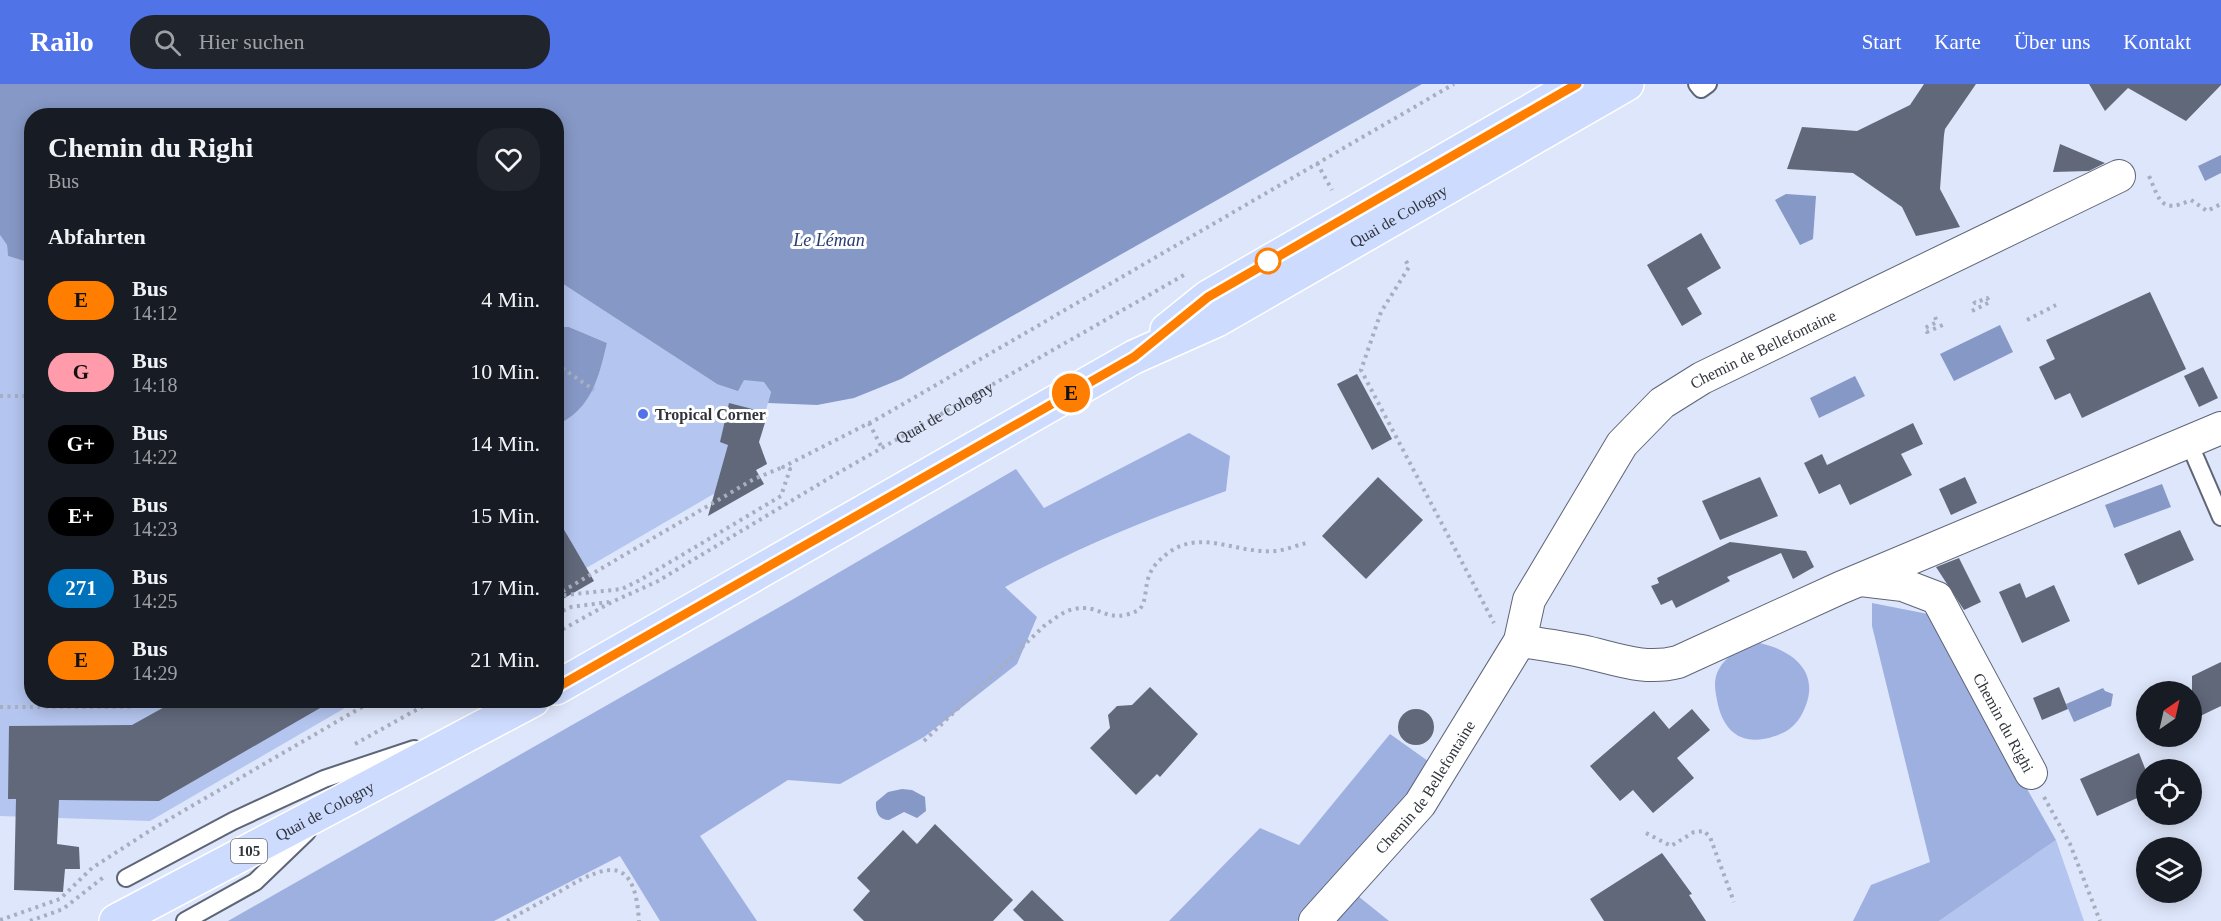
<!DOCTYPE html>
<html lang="de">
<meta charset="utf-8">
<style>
body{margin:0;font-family:"Times New Roman",serif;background:#20242c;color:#f1f3f6;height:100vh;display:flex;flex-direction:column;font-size:22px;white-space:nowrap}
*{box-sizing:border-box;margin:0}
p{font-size:20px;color:#9ea1a6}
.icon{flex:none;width:33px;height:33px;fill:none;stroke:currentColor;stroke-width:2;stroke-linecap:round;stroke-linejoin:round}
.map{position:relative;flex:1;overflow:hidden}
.sheet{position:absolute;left:24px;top:24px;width:540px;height:600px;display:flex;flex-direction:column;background:#171b24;border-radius:24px;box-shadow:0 3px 15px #0003}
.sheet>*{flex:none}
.badge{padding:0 12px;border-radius:20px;font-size:21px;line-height:39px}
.needle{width:39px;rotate:34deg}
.buttons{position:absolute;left:2136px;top:597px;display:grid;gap:12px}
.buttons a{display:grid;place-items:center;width:66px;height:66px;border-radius:50%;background:#171b24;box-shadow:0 3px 15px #0003;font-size:30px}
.map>.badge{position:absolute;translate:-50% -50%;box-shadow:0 0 0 3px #fff}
h2{padding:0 24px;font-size:22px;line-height:54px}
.round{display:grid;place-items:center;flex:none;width:63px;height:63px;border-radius:24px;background:#20242c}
.headline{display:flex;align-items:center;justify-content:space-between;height:102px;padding:0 24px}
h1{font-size:28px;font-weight:600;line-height:45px}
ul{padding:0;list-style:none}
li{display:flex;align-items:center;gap:18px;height:72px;padding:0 24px}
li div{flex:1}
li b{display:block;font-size:22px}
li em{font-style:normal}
li .badge{min-width:66px;font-weight:700;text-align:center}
header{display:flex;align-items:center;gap:36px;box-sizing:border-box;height:84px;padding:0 30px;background:#5073e8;color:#fff}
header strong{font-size:28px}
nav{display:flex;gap:33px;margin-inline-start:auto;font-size:21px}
.search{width:420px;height:54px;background:#20242c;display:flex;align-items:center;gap:15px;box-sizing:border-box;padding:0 21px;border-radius:24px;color:#9ea1a6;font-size:22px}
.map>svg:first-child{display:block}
.green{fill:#b4c5ef}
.forest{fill:#9eb0e0}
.water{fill:#8698c6}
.building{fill:#61687a}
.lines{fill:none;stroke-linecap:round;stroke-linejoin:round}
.service-casing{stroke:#5e6577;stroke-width:20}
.minor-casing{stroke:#5e6577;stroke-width:34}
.primary-casing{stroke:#fff;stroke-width:36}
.path{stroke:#a7aebf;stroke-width:4;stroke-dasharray:3 4.5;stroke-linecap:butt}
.service{stroke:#fff;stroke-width:16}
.minor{stroke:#fff;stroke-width:32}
.primary{stroke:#cddbfe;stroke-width:33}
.line-casing{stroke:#fff;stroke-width:14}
.line{stroke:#ff7e00;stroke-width:9}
.stop-dot{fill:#fff;stroke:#ff7e00;stroke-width:3}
.poi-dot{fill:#5073e8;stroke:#fff;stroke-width:2}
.labels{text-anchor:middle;stroke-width:6;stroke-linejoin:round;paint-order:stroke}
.shield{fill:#fff;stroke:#6f7176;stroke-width:1.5}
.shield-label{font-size:15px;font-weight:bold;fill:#31343c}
.street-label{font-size:16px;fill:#31343c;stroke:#fff}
.poi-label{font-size:16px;font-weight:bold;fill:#31343c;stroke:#fff;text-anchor:start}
.water-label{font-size:18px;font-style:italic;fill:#293b75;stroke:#fff}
</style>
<header>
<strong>Railo</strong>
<div class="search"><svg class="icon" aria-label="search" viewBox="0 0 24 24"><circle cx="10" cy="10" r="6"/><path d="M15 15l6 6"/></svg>Hier suchen</div>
<nav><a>Start</a><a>Karte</a><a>Über uns</a><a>Kontakt</a></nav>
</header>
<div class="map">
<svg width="2221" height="837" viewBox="0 0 2221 837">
<rect width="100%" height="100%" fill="#dee6fb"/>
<g class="green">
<polygon points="0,151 7,161 8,172 31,179 32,616 357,617 150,737 0,732"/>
<path d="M557,196L717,300L744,295L765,298L771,308L757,358L767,379L557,501V341C590,325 600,293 607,259L569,243H557Z"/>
<polygon points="2056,756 2084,837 1939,837"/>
</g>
<g class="forest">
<path d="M1189,349L1230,372L1226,407C1149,435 1078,463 1005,503L1037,533L1017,580L924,653L840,700L788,696L700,752L757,837H660L620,772L494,837H228L790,517L1016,385L1044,424Z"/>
<polygon points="1872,519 1928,530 2056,756 1939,837 1853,837 1871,801 1930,778 1872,542"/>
<path d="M1755,558C1792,565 1824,588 1802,630C1796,641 1788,648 1775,652C1743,663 1723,649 1717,616C1715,606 1713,595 1719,585C1726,572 1741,564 1755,558Z"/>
<polygon points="1390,650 1428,677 1394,733 1297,837 1169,837 1260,744 1299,761"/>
<polygon points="1358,812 1389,837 1334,837"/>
</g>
<g class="water">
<polygon points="0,0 1422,0 901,295 854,314 817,321 768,319 771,308 764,298 744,296 738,307 717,300 557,196 556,32 32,32 31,179 8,172 7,161 0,151"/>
<polygon points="2221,71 2221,89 2205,97 2198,82"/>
<polygon points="1786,110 1816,112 1813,155 1800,161 1775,116"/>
<polygon points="2000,241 2013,268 1954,297 1940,270"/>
<path d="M557,243H569L607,259C599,294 591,325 557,341Z"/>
<polygon points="1855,292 1865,312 1819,334 1810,314"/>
<polygon points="2162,400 2171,423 2114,444 2105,421"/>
<polygon points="2103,604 2105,607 2113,610 2111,622 2074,638 2066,620"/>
<path d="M902,705L912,706L925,713L926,727L917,734L904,728L889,736C879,736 875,728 876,718L888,708Z"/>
</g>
<g class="building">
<polygon points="1924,0 1976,0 1945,45 1944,51 1940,105 1960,143 1916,152 1902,123 1853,89 1787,85 1802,43 1857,47 1910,21"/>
<polygon points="2089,0 2221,0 2221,1 2186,37 2128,4 2105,27"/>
<polygon points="2060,60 2105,79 2089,87 2053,88"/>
<polygon points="1701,149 1721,184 1687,204 1702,230 1682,242 1647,181"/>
<polygon points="2150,208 2186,285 2082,334 2070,309 2055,316 2039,283 2055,275 2046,256"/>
<polygon points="2203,283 2218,314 2199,323 2184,292"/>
<polygon points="1357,290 1392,355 1372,366 1337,300"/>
<polygon points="729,319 768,329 759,358 767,380 756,386 764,400 708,432 728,361 720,358"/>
<polygon points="1913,339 1923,360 1901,370 1912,391 1850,421 1840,400 1819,410 1804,379 1822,370 1827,381"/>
<polygon points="1378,393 1423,436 1366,495 1322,452"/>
<polygon points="1760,393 1778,432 1720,456 1702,417"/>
<polygon points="1965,393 1977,419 1951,431 1939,405"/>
<polygon points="556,432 594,497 556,519"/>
<polygon points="2180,446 2194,476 2138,501 2124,470"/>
<polygon points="1730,458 1806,467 1814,483 1793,495 1781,469 1727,493 1730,497 1676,524 1672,516 1661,521 1651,502 1659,499 1657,494"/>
<polygon points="1959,474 1981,518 1964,526 1936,483"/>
<polygon points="2020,499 2026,514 2054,501 2070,537 2022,559 1999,508"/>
<polygon points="2221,578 2221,622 2192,636 2192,592"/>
<polygon points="1150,603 1198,650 1160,693 1157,690 1136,711 1090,664 1110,644 1108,631 1117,622 1132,621"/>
<polygon points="2059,603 2068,625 2042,636 2033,614"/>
<polygon points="177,616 334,616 159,717 59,716 57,760 79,763 80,785 65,785 63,808 14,806 16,715 8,715 9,642 132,641"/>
<circle cx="1416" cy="643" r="18"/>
<polygon points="1692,625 1710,646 1677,674 1694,694 1653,729 1633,706 1620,717 1590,682 1654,627 1669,645"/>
<polygon points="2139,669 2146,687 2146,710 2097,732 2080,695"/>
<polygon points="935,740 1013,816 993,837 864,837 853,826 870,807 857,794 903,746 917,760"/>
<polygon points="1662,769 1692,810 1689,811 1706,837 1604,837 1590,815"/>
<polygon points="1032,806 1064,837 1024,837 1013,826"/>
</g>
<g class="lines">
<defs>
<g id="service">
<polyline points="1697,0 1701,5 1708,0"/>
<polyline points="2189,359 2221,433"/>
<polyline points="126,794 233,737 324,695 414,665"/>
<polyline points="185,837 255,798 307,748"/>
</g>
<g id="minor">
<path id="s2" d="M1861,496L1903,501L1937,514L2031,689"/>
<path d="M1520,557C1540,560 1561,563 1581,567C1615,574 1643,587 1678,578L1840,504L2221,344"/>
<path id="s3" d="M1315,837L1420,720L1520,557L1529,516L1622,360L1662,319L1702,294L2119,92"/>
</g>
<g id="primary">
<polyline points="1167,246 1208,213 1577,0"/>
<path id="s4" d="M556,604L1134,273L1217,236L1627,0"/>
<path id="s5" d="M116,837L533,616"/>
</g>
</defs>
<use href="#service" class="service-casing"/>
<use href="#minor" class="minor-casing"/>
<use href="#primary" class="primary-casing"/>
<g class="path">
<polyline points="1317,79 1332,106"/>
<path d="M2149,92C2160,117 2161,130 2191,116L2207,127L2221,120"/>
<polyline points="1406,177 1409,183 1381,228 1361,286 1494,539"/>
<polyline points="1972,227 1990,218 1987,214 1975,219 1973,216"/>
<polyline points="1935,233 1937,238 1925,244 1927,248 1945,240"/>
<polyline points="2027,236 2056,221"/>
<polyline points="556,280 594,306"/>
<polyline points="0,312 32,312"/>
<polyline points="869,339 882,364"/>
<polyline points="556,511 754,395 783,383"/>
<polyline points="556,512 622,505 640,496 781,412 790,385 783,383 879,334 1454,0"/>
<polyline points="556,530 571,523 609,518"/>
<path id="s1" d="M556,549L612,518L658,497L831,393L1184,191"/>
<polyline points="0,623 132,623 143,616"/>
<path d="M924,657L1044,542C1053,536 1063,527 1074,525C1101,519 1106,542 1139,526C1150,514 1141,496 1157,479C1194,438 1233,471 1276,467C1286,466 1297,461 1307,459"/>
<polyline points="355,660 434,616"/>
<polyline points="2044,713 2070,760 2100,837"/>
<polyline points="1646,749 1671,762 1694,748 1704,747 1710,753 1734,818"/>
<polyline points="0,836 60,815 92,784 154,744 374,616"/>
<polyline points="30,837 63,825 105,792"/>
<path d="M507,837C526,826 545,816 564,805C610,778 635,773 639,837"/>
</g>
<use href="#service" class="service"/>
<use href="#minor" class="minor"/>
<use href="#primary" class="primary"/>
</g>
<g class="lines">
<defs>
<polyline id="line" points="556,604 1134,273 1208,213 1577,0"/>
</defs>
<use href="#line" class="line-casing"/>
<use href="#line" class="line"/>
</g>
<circle class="stop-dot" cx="1268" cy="177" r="12"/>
<circle class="poi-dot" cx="643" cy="330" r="6"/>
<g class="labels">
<rect class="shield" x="231" y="755" width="36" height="24" rx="4.5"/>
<g class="shield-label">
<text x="249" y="772">105</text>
</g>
<g class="street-label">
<text dy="6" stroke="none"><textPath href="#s4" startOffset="966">Quai de Cologny</textPath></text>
<text dy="6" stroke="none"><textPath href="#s3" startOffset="744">Chemin de Bellefontaine</textPath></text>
<text dy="6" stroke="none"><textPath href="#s1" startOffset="447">Quai de Cologny</textPath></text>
<text dy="6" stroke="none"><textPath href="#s2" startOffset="220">Chemin du Righi</textPath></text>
<text dy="6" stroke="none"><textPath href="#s3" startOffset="174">Chemin de Bellefontaine</textPath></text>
<text dy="6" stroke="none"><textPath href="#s5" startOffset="236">Quai de Cologny</textPath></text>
</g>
<g class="poi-label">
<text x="655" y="336">Tropical Corner</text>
</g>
<g class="water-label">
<text x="829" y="162">Le Léman</text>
</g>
</g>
</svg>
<div class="buttons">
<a><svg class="needle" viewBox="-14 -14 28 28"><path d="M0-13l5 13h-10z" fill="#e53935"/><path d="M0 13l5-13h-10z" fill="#9ea1a6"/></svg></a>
<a><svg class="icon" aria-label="locate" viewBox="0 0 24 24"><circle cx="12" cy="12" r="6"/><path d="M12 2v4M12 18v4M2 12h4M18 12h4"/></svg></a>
<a><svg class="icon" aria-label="layers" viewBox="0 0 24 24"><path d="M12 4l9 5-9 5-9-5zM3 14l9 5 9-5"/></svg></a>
</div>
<b class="badge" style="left:1071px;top:309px;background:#ff7e00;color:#111">E</b>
<section class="sheet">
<div class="headline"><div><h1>Chemin du Righi</h1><p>Bus</p></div><a class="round"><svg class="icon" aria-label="heart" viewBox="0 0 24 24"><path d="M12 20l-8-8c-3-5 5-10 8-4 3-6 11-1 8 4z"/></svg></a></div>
<h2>Abfahrten</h2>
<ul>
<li><span class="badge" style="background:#ff7e00;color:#111">E</span><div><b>Bus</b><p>14:12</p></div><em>4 Min.</em></li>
<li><span class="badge" style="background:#ff9baa;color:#111">G</span><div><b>Bus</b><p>14:18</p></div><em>10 Min.</em></li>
<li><span class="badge" style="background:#000;color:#fff">G+</span><div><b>Bus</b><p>14:22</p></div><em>14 Min.</em></li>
<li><span class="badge" style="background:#000;color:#fff">E+</span><div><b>Bus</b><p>14:23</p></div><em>15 Min.</em></li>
<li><span class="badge" style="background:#0072bc;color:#fff">271</span><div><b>Bus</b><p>14:25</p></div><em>17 Min.</em></li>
<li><span class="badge" style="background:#ff7e00;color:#111">E</span><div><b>Bus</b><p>14:29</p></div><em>21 Min.</em></li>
</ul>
</section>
</div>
